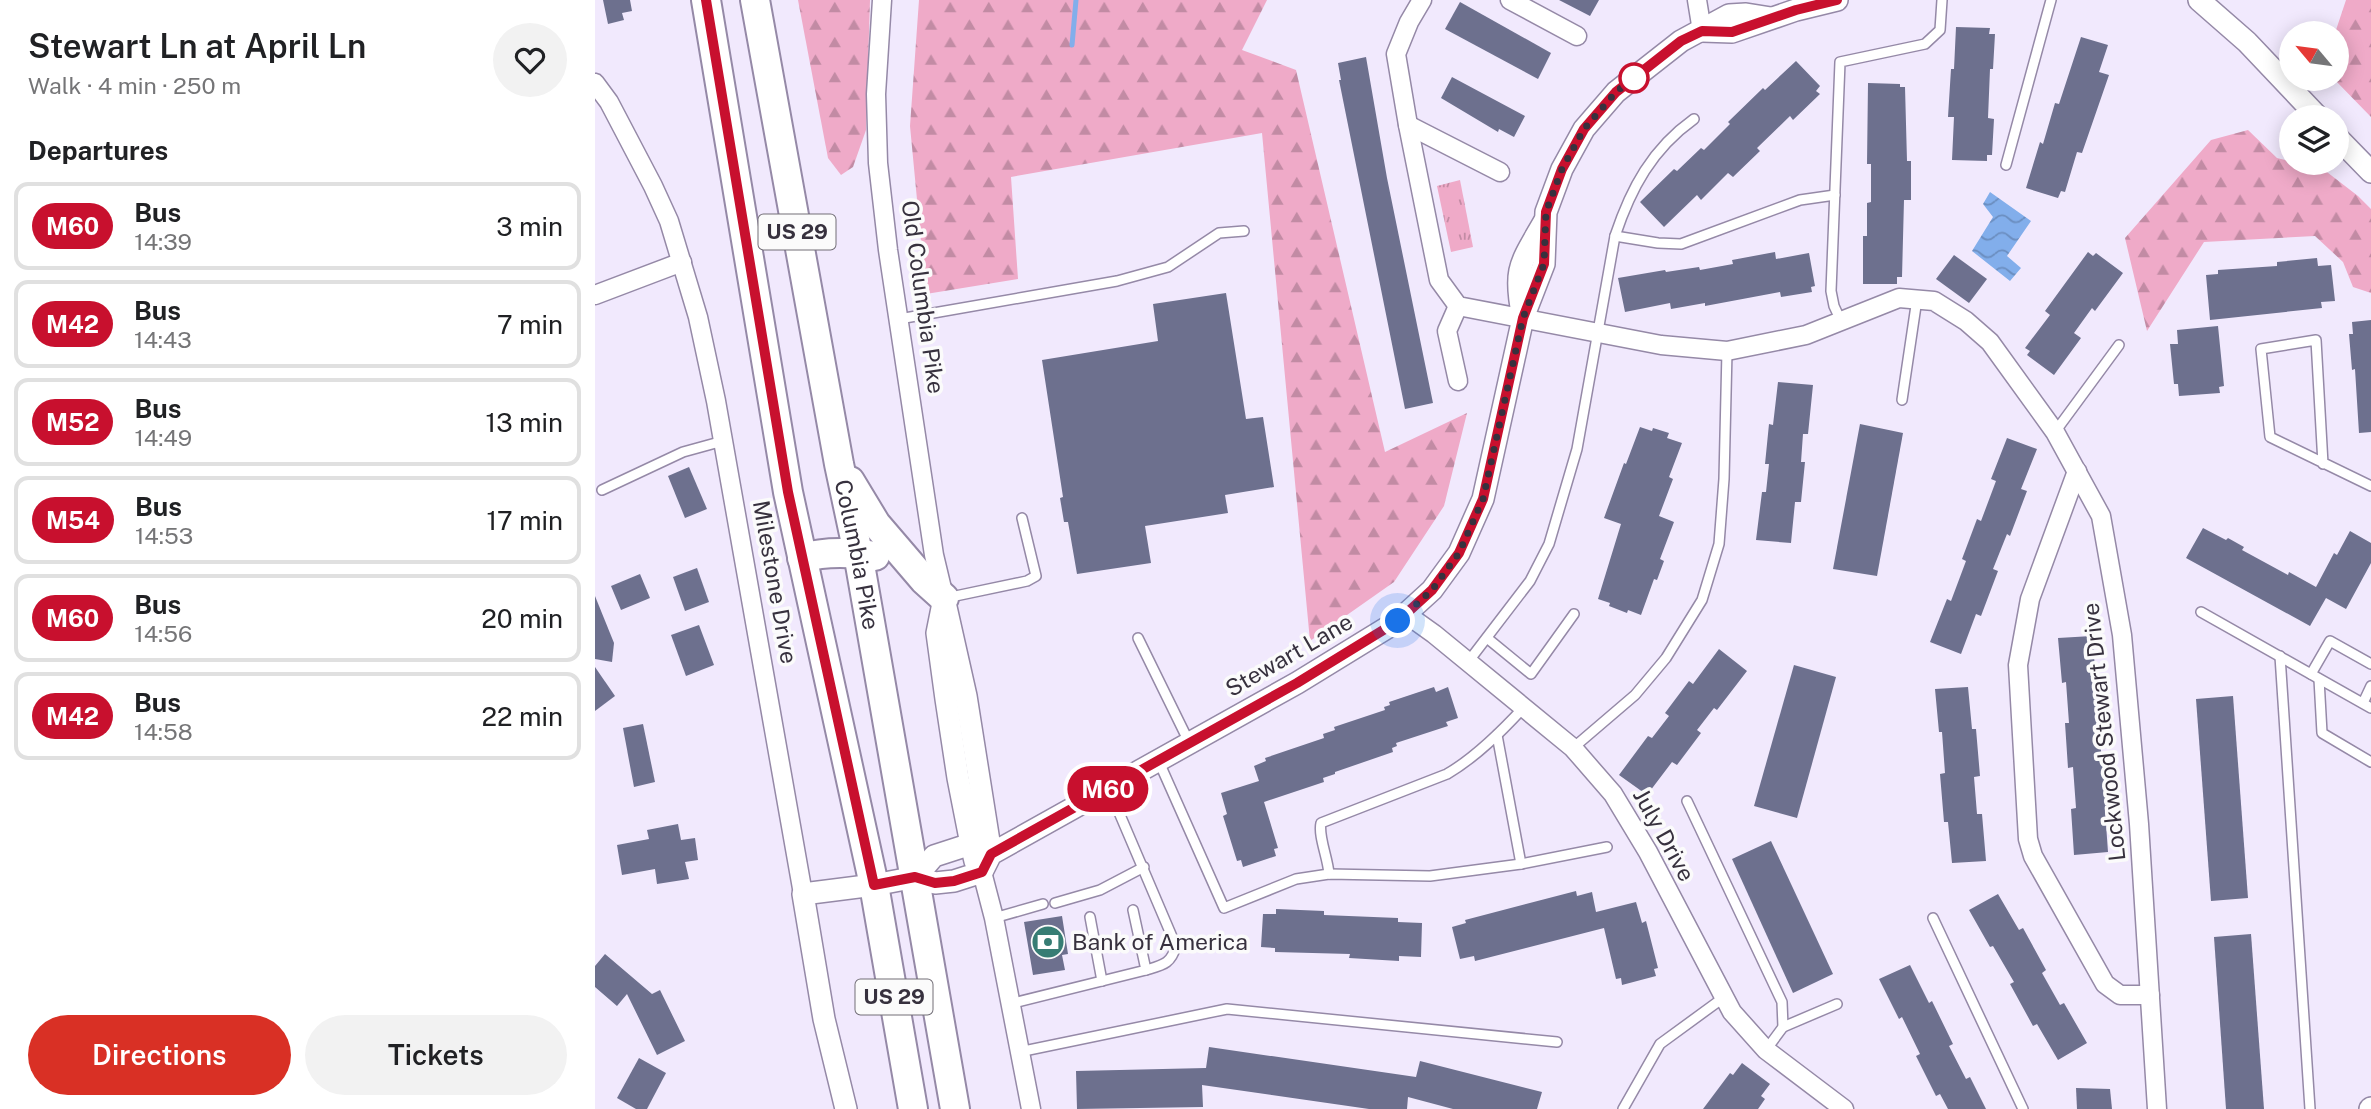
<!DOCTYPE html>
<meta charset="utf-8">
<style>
body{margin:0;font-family:"Public Sans",sans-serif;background:#f2f2f2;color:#202124;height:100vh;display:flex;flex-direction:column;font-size:26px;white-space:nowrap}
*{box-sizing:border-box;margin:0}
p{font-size:23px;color:#757577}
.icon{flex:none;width:38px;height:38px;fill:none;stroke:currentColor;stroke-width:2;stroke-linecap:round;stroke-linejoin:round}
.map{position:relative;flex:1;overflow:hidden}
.details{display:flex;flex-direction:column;background:#fff;width:595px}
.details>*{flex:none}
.badge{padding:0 14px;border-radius:23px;font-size:24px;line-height:46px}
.needle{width:46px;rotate:299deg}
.controls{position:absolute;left:1684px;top:21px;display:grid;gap:14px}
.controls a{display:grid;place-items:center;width:70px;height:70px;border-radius:50%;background:#fff;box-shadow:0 4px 18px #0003;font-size:35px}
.you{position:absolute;width:35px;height:35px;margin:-18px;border:5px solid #fff;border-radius:50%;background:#1a73e8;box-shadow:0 0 0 10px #1a73e833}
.map>.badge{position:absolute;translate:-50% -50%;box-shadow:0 0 0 4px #fff}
h2{padding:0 28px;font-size:26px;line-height:63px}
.round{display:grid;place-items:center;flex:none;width:74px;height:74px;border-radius:37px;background:#f2f2f2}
.head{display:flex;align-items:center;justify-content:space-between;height:119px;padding:0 28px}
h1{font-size:33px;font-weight:600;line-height:52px}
.primary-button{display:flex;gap:14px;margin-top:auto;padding:14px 28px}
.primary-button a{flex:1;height:80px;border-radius:42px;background:#d93025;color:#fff;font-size:28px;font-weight:600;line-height:80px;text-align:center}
.primary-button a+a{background:#f2f2f2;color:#202124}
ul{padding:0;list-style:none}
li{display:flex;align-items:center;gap:21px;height:88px;margin:0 14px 10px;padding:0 14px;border:4px solid #e0e0e0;border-radius:14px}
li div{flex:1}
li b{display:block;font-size:26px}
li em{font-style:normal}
li .badge{min-width:77px;font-weight:700;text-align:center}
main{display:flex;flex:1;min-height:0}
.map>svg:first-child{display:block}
.grass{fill:url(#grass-tufts)}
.forest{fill:url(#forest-firs)}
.water{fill:url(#water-waves)}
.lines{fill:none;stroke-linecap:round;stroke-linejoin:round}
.stream{stroke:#82aeeb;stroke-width:5}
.building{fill:#6d708e}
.service-casing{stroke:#9589a7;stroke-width:12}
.minor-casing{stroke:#9589a7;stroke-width:21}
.tertiary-casing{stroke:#9589a7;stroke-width:24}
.trunk-casing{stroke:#9589a7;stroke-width:32}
.service{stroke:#fff;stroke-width:9}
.minor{stroke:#fff;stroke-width:18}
.tertiary{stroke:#fff;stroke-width:21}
.trunk{stroke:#fff;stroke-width:28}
.line-casing{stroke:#fff;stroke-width:16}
.line{stroke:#c8102e;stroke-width:10}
.walk{stroke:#37313e;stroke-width:7;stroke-dasharray:0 12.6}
.stop-dot{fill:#fff;stroke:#c8102e;stroke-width:3.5}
.labels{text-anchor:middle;stroke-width:7;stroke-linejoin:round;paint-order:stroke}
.shield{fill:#fbfbfb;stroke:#726e77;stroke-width:2}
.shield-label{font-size:21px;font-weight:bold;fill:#37313e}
.street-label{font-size:23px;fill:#37313e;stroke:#fbfbfb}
.poi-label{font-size:23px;fill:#37313e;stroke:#fbfbfb;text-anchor:start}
</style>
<main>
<section class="details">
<div class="head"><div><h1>Stewart Ln at April Ln</h1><p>Walk · 4 min · 250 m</p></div><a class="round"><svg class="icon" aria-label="heart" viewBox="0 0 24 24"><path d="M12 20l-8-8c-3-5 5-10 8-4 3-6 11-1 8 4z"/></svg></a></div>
<h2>Departures</h2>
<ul>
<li><span class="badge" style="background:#c8102e;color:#fff">M60</span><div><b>Bus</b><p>14:39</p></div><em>3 min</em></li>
<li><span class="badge" style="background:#c8102e;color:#fff">M42</span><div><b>Bus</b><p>14:43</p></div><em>7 min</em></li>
<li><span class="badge" style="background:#c8102e;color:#fff">M52</span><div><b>Bus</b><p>14:49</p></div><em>13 min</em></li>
<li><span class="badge" style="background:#c8102e;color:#fff">M54</span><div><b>Bus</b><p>14:53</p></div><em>17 min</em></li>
<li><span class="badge" style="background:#c8102e;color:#fff">M60</span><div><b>Bus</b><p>14:56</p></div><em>20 min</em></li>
<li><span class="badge" style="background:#c8102e;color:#fff">M42</span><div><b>Bus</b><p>14:58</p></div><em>22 min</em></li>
</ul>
<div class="primary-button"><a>Directions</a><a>Tickets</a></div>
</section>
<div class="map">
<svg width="1776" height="1109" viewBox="0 0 1776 1109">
<defs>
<pattern id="grass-tufts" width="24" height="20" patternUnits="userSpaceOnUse" patternTransform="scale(1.75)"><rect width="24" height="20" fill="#efaac8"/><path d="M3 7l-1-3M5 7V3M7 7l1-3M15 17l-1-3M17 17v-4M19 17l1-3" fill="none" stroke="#c28ba4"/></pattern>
<pattern id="forest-firs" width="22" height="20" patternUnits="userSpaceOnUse" patternTransform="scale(1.75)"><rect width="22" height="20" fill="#efaac8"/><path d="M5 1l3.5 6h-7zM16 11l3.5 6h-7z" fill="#c28ba4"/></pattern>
<pattern id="water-waves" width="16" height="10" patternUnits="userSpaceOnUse" patternTransform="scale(1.75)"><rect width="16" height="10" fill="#82aeeb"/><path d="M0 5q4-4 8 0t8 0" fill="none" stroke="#6b8ec0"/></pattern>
</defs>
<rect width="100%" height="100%" fill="#f1e9fd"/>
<polygon class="grass" points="865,180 878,247 856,252 842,186"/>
<g class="forest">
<polygon points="203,0 275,0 271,130 258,167 246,175 233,158"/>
<polygon points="324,0 672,0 647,50 701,70 790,452 872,413 849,506 799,582 715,641 667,133 416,177 423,279 331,294 315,126"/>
<polygon points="1751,0 1776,0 1776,117 1739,79 1741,79 1740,33"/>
<polygon points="1653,130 1682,158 1728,169 1763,196 1776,209 1776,293 1758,287 1748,262 1720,236 1609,242 1552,331 1530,238 1616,140"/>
</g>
<polygon class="water" points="1395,192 1436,221 1412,256 1426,268 1415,281 1377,251 1398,217 1388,204"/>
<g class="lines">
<polyline class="stream" points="477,45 481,0"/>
</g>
<g class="building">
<polygon points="8,0 35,0 37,11 27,13 29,20 13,24"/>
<polygon points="964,0 1004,0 995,16"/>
<polygon points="865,2 956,53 943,79 850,29"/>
<polygon points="1361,27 1395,28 1394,34 1400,34 1398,69 1395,69 1393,118 1399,119 1397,155 1392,155 1392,161 1357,160 1359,117 1353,117 1356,69 1359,69"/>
<polygon points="1486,37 1513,45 1504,72 1514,75 1487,153 1482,152 1470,192 1466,191 1463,198 1431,188 1445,142 1448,144 1460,103 1464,104"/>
<polygon points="771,57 792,178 838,403 810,409 744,80 746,80 743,63"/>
<polygon points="1201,61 1225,86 1221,91 1225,94 1198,120 1195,116 1162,148 1165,151 1138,177 1133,173 1106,200 1102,195 1069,227 1045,202 1079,169 1082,171 1106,148 1109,150 1135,124 1133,122 1168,88 1170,90"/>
<polygon points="857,77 930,116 919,137 904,129 903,132 846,98"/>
<polygon points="1273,83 1305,84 1305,87 1310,87 1312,161 1316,161 1316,200 1309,200 1307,277 1302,277 1302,284 1268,284 1268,236 1272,236 1272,203 1276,202 1276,164 1272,164"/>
<polygon points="1180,252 1181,259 1214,253 1220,286 1216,287 1217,292 1186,297 1185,292 1110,306 1110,303 1076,309 1075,303 1030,312 1023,278 1070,270 1071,272 1104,267 1105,270 1138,264 1137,260"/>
<polygon points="1493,252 1498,256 1501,253 1528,273 1500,311 1497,308 1479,333 1486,338 1459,375 1432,355 1435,351 1430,348 1455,315 1450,311"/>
<polygon points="1359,255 1392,279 1374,303 1341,279"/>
<polygon points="1722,258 1723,266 1736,265 1740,301 1726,302 1727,308 1615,320 1611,275 1623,274 1623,270 1682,266 1682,262"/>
<polygon points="631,293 651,419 668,417 679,487 630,495 633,513 550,526 556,563 482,574 473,522 469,522 465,498 468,497 447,360 563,341 558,304"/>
<polygon points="1776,320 1776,432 1764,433 1760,369 1757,370 1754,334 1758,334 1757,322"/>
<polygon points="1623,326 1629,386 1624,387 1625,393 1584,396 1583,384 1579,384 1575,344 1583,344 1582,330"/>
<polygon points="1183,382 1218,385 1213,434 1208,434 1206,462 1210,462 1206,502 1200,502 1196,543 1161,540 1167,492 1171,492 1174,464 1170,464 1174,424 1178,425"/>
<polygon points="1265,424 1308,433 1282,576 1238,569"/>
<polygon points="1045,427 1057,431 1058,428 1074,433 1072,438 1087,443 1074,477 1078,479 1064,516 1079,522 1065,559 1069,561 1062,580 1059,579 1046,615 1033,610 1032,613 1014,606 1015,603 1003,599 1026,524 1009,518 1029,463 1031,464"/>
<polygon points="1412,438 1442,449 1426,489 1432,491 1415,536 1412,534 1398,569 1403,571 1386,616 1381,614 1366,654 1335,642 1352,599 1356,601 1371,561 1367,559 1382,519 1386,521 1401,481 1396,479"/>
<polygon points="94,467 112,509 90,518 73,476"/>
<polygon points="1608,528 1631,540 1633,538 1649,547 1647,550 1693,575 1694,572 1721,587 1739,553 1742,555 1755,531 1776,543 1776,563 1751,609 1731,598 1715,626 1591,558"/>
<polygon points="102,568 114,602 90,611 78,577"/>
<polygon points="45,574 55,598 26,610 16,586"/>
<polygon points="0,596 19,643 17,662 0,659"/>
<polygon points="104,625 119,665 91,676 76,635"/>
<polygon points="1497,636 1501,678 1505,679 1508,725 1504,726 1507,763 1511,763 1515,810 1510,810 1513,852 1479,855 1476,809 1481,808 1478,767 1473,768 1470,723 1474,723 1471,682 1467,683 1463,638"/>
<polygon points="1124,649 1152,671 1122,710 1119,708 1102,730 1106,733 1082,765 1077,762 1052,795 1024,775 1053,736 1057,738 1074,716 1070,713 1094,681 1098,684"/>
<polygon points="1199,665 1241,677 1202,818 1159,806"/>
<polygon points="0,667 20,696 0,711"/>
<polygon points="839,687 841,692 853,687 863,718 851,722 853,726 801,743 802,746 797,748 798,752 740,772 740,774 728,778 729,782 669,802 683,848 679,849 681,856 648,867 646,860 642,861 628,816 632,814 626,793 664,781 659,766 671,761 670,758 729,738 728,734 740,730 739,727 790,710 789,707 795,705 794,702"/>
<polygon points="1373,687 1377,729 1381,729 1385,776 1379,777 1382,814 1387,814 1391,861 1357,863 1353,822 1349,822 1345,774 1350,773 1347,732 1344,732 1340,689"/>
<polygon points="1638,696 1653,898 1616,901 1601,699"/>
<polygon points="48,724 60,782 39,787 28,728"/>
<polygon points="83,824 86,840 100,838 103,860 90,862 94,879 62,884 60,869 27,875 22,845 54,839 52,830"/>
<polygon points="1176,841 1238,974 1198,993 1137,859"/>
<polygon points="981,891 982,896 997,892 1001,912 1041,902 1047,923 1051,921 1063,968 1059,969 1061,976 1027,985 1026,978 1021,979 1009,928 880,961 879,956 865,959 857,927 871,923 870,920"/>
<polygon points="1403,894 1424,930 1428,928 1451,970 1447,973 1465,1005 1469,1003 1492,1043 1463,1060 1442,1024 1438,1026 1415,984 1419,982 1398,946 1395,947 1374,910"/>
<polygon points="681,909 729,911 729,915 803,918 803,922 827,923 826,957 804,956 804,961 754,958 755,954 680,952 680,948 666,947 668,914 681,914"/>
<polygon points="467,916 473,954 467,955 470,970 438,975 429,922"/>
<polygon points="1656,934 1669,1109 1631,1109 1619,937"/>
<polygon points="10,954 57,994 65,990 90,1041 62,1055 32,994 22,1006 0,987 0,966"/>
<polygon points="1315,965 1334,1003 1337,1001 1358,1044 1354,1046 1371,1079 1375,1077 1391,1109 1353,1109 1345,1094 1341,1096 1321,1056 1325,1054 1307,1017 1304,1019 1284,979"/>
<polygon points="614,1047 821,1077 825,1061 947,1092 942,1109 858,1109 813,1097 812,1109 774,1109 607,1085 608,1107 482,1109 481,1071 611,1068"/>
<polygon points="44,1058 71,1073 52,1109 41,1109 22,1098"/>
<polygon points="1147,1063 1175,1084 1166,1096 1170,1099 1163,1109 1108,1109 1135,1073 1138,1075"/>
<polygon points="1481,1088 1515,1089 1517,1109 1482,1109"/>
</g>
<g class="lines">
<defs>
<g id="service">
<polyline points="1411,165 1456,0"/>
<polyline points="1020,236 1063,243 1086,244 1205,200 1240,195"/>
<polyline points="304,319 522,281 573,267 624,233 649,231"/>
<polyline points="1246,321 1239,306 1236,291 1245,62 1330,44 1345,30 1347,0"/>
<polyline points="1307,400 1322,299"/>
<polyline points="1460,432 1524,345"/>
<polyline points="1728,464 1721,340 1666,349 1675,437 1776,486"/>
<polyline points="7,490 88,452 128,441"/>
<polyline points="351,598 432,581 441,576 427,518"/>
<polyline points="1606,612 1776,708"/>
<polyline points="543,638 594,742"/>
<polyline points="892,638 936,674 979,614"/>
<polyline points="1685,656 1715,1109"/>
<path d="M873,662L935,581L954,544L982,449L1020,236C1036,188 1057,149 1099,119"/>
<polyline points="1716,674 1735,641 1776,664"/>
<polyline points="1724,679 1727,733 1776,762"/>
<polyline points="1768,703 1776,686"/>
<polyline points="902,735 926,864"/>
<polyline points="978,748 1040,695 1071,658 1107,600 1124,544 1129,479 1132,351"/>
<polyline points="564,762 629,908 701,879 734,874 835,876 926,864 1012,847"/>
<path d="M514,789L581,946C576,964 568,965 551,970"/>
<polyline points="1092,801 1187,1002 1188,1027 1171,1050"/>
<path d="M734,874C733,858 723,836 726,823L852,774C881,757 906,732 929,707"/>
<polyline points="460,903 505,890 549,867"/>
<polyline points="495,917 507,981"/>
<polyline points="399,918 448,904"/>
<polyline points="1338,918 1428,1109"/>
<polyline points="414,1004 551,970 538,910"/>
<polyline points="1188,1027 1242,1004"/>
<polyline points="424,1052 632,1009 962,1042"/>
<polyline points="1028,1109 1065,1044 1128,998"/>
</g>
<g id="minor">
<polyline points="287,0 281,94 283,163 293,250 339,555 349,597"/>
<polyline points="827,0 814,22 801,54 813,125 844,280 863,306 1066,345 1132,351 1211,335 1304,298 1339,301 1371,321 1395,342 1460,432 1506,516 1527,635 1544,824 1562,1109"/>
<polyline points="915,0 982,36"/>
<polyline points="1102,0 1107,31"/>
<polyline points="0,83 14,102 58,186 74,221 103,317 121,401 208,894"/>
<polyline points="813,125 905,172"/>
<polyline points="0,295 87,262"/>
<polyline points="863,381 852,331 863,306"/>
<polyline points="1482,471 1435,599 1423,665 1433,839 1438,856 1510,984 1525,995 1555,995"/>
<polyline points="811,614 839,634 978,748 1018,794 1053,852 1137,1012 1171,1050 1249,1109"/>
<polyline points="387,872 399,918 436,1109"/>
</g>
<g id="tertiary">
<polyline points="1604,0 1652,42 1723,117"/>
<polyline points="1107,31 1137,32 1201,10 1242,0"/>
<polyline points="1741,136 1776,172"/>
<path d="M928,318C918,269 925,264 949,222"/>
<polyline points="349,598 342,633 351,699 363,778 376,844 380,861 387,872"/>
<polyline points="351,607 371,696 396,854"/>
<polyline points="321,877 339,856 376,844"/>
<polyline points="251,1109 229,1019 208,894 279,885 321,877 340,883 359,881 387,872 396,854 702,683 803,621 837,590 864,553 888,499 928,318 949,264 951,212 967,169 989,129 1021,92 1086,41 1134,15 1151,14 1176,18"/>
<polyline points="1775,1109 1776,1108"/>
</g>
<g id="trunk">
<polyline points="111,0 193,492 279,885 318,1109"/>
<path id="s1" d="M160,0L244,464L263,553L360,1109"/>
<polyline points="255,481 281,524 329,580 349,598"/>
<path d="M207,558C231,551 255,552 280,556"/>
</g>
</defs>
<use href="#service" class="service-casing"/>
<use href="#minor" class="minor-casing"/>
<use href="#tertiary" class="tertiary-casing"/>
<use href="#trunk" class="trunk-casing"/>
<use href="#service" class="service"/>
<use href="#minor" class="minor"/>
<use href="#tertiary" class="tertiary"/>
<use href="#trunk" class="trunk"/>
</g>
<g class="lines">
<defs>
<polyline id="line" points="111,0 193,492 279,885 320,877 340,883 359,881 387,872 396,854 702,683 803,621 837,590 864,553 888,499 928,318 949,264 951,212 967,169 989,129 1021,92 1086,41 1107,31 1137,32 1201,10 1242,0"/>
</defs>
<use href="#line" class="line-casing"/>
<use href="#line" class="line"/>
<polyline class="walk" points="803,621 837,590 864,553 888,499 928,318 949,264 951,212 967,169 989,129 1021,92 1039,78"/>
</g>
<defs>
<symbol id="bank-disc" viewBox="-11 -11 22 22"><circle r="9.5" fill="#377d74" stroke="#fbfbfb"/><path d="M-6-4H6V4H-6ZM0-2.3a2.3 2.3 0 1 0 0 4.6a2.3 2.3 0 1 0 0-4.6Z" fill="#fff"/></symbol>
</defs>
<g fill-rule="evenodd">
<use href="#bank-disc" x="434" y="923" width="38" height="38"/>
</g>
<circle class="stop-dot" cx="1039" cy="78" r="14"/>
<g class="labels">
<g class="shield">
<rect x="163.5" y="214.5" width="77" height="35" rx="5"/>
<rect x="260.5" y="979.5" width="77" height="35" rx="5"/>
</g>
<g class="shield-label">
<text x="202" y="239">US 29</text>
<text x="299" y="1004">US 29</text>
</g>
<g class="street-label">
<text transform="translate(328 297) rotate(82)" y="8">Old Columbia Pike</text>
<text dy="8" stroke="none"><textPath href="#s1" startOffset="564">Columbia Pike</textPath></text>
<text transform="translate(180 582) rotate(80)" y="8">Milestone Drive</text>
<text transform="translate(694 655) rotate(-30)" y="8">Stewart Lane</text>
<text transform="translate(1509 732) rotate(-96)" y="8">Lockwood Stewart Drive</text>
<text transform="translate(1069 835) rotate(61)" y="8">July Drive</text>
</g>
<g class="poi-label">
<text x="477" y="950">Bank of America</text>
</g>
</g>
</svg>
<div class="controls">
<a><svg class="needle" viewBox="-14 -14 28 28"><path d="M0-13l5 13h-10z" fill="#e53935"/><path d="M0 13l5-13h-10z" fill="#757577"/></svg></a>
<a><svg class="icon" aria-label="layers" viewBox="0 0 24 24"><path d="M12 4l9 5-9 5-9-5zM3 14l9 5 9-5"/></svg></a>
</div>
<div class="you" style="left:803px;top:621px"></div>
<b class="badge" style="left:513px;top:789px;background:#c8102e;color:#fff">M60</b>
</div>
</main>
